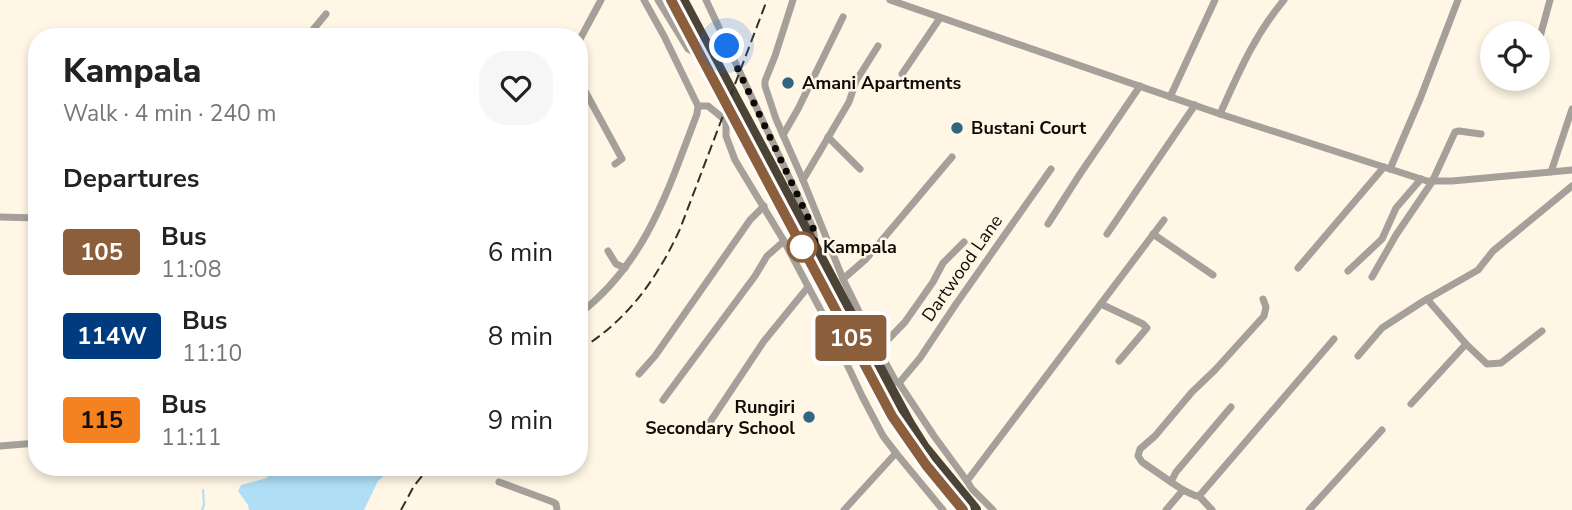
<!DOCTYPE html>
<meta charset="utf-8">
<style>
body{margin:0;font-family:"Nunito Sans",sans-serif;background:#f6f6f6;color:#222;height:100vh;display:flex;flex-direction:column;font-size:26px;white-space:nowrap}
*{box-sizing:border-box;margin:0}
p{font-size:23px;color:#767676}
.icon{flex:none;width:38px;height:38px;fill:none;stroke:currentColor;stroke-width:2;stroke-linecap:round;stroke-linejoin:round}
.map{position:relative;flex:1;overflow:hidden}
.drawer{position:absolute;left:28px;top:28px;width:560px;height:448px;display:flex;flex-direction:column;background:#fff;border-radius:28px;box-shadow:0 4px 10px #0003}
.drawer>*{flex:none}
.badge{padding:0 14px;border-radius:5px;font-size:24px;line-height:46px}
.tools{position:absolute;left:1480px;top:21px;display:grid;gap:14px}
.tools a{display:grid;place-items:center;width:70px;height:70px;border-radius:50%;background:#fff;box-shadow:0 4px 10px #0003;font-size:35px}
.you{position:absolute;width:35px;height:35px;margin:-18px;border:5px solid #fff;border-radius:50%;background:#1a73e8;box-shadow:0 0 0 10px #1a73e833}
.map>.badge{position:absolute;translate:-50% -50%;box-shadow:0 0 0 4px #fff}
h2{padding:0 35px;font-size:26px;line-height:63px}
.round{display:grid;place-items:center;flex:none;width:74px;height:74px;border-radius:28px;background:#f6f6f6}
.head{display:flex;align-items:center;justify-content:space-between;height:119px;padding:0 35px}
h1{font-size:33px;font-weight:800;line-height:52px}
ul{padding:0;list-style:none}
li{display:flex;align-items:center;gap:21px;height:84px;padding:0 35px}
li div{flex:1}
li b{display:block;font-size:26px}
li em{font-style:normal}
li .badge{min-width:77px;font-weight:700;text-align:center}
.map>svg:first-child{display:block}
.water{fill:#afdef6}
.lines{fill:none;stroke-linecap:round;stroke-linejoin:round}
.stream{stroke:#afdef6;stroke-width:2}
.street{stroke:#a5a19a;stroke-width:7}
.highway{stroke:#4a4336;stroke-width:14}
.rail{stroke:#35312a;stroke-width:2;stroke-dasharray:10 5;stroke-linecap:butt}
.line-casing{stroke:#fff;stroke-width:16}
.line{stroke:#8b5e3c;stroke-width:10}
.walk{stroke:#0e0b06;stroke-width:7;stroke-dasharray:0 12.6}
.poi-dot{fill:#2f6781;stroke:#fff6e5;stroke-width:2.5}
.stop-dot{fill:#fff;stroke:#8b5e3c;stroke-width:3.5}
.labels{text-anchor:middle;stroke-width:5;stroke-linejoin:round;paint-order:stroke}
.poi-label{font-size:18px;font-weight:bold;fill:#0e0b06;stroke:#fff6e5;text-anchor:start}
.stop-label{font-size:18px;font-weight:bold;fill:#0e0b06;stroke:#fff6e5;text-anchor:start}
.street-label{font-size:18px;fill:#0e0b06;stroke:#fff6e5}
</style>
<div class="map">
<svg width="1572" height="510" viewBox="0 0 1572 510">
<rect width="100%" height="100%" fill="#fff6e5"/>
<polygon class="water" points="273,467 389,467 390,470 378,481 364,510 249,510 248,505 238,491 241,485 267,478"/>
<g class="lines">
<polyline class="stream" points="202,510 204,505 203,490"/>
<g class="street">
<polyline points="658,0 688,49 701,56"/>
<polyline points="706,0 813,228 815,242"/>
<polyline points="793,0 775,56 765,81 765,86 776,119 803,180 843,279 869,332 896,382 899,383 934,436 967,481"/>
<polyline points="890,0 1220,114 1427,181 1452,181 1572,170"/>
<polyline points="307,37 326,14"/>
<polyline points="579,41 601,0"/>
<polyline points="1538,44 1550,0"/>
<polyline points="902,74 940,18"/>
<polyline points="579,80 622,159 615,164"/>
<polyline points="1170,97 1215,0"/>
<polyline points="698,106 708,106 724,119 726,123 726,136 735,160 784,241 828,324 862,396 883,436 896,453 943,510"/>
<path d="M1220,114C1239,72 1254,36 1284,0"/>
<polyline points="783,135 798,109 843,17"/>
<polyline points="828,137 860,169"/>
<polyline points="1390,169 1420,99 1458,0"/>
<polyline points="1551,172 1572,109"/>
<polyline points="803,180 849,102 856,81 878,46"/>
<polyline points="0,217 37,218"/>
<polyline points="1048,224 1080,174 1140,86"/>
<polyline points="1107,234 1195,105"/>
<polyline points="1153,234 1213,275"/>
<polyline points="608,251 616,264 625,268"/>
<polyline points="1298,268 1384,167"/>
<polyline points="37,270 34,278 37,290"/>
<polyline points="1348,271 1382,239 1396,208 1421,179"/>
<polyline points="1372,277 1396,235 1432,182 1455,132 1459,131 1481,134"/>
<polyline points="843,279 866,259 952,157"/>
<polyline points="1427,299 1466,344 1487,364 1501,363 1542,331"/>
<polyline points="1101,304 1143,324 1147,328 1119,361"/>
<path d="M579,314C646,263 668,190 697,114L698,106L664,36L644,0"/>
<polyline points="878,350 905,322 933,282 943,263 964,242"/>
<polyline points="1358,356 1382,328 1422,302 1478,270 1493,251 1572,186"/>
<polyline points="639,374 655,356 750,220 764,206"/>
<polyline points="899,383 920,358 956,304 1051,169"/>
<polyline points="663,400 755,276 767,256 784,241"/>
<polyline points="1411,404 1466,344"/>
<polyline points="710,422 764,341 808,287"/>
<polyline points="0,446 37,443"/>
<polyline points="499,482 553,502 556,504 557,510"/>
<polyline points="1171,482 1142,462 1138,456 1140,449 1155,436 1192,392 1215,370 1264,316 1266,307 1263,299"/>
<polyline points="1183,490 1196,496 1200,495 1334,339"/>
<polyline points="1199,496 1212,510"/>
<polyline points="844,510 896,453"/>
<polyline points="993,510 972,489 967,481 1164,220"/>
<polyline points="1166,510 1183,490 1171,482 1176,472 1231,407"/>
<polyline points="1309,510 1382,430"/>
</g>
<g class="highway">
<polyline points="681,0 908,424 923,448 974,510"/>
<polyline points="716,85 838,314"/>
<polyline points="880,394 904,434"/>
</g>
<g class="rail">
<path d="M579,350C627,321 657,279 680,229L767,0"/>
<polyline points="401,510 414,486 429,467"/>
</g>
</g>
<g class="lines">
<defs>
<polyline id="line" points="671,0 892,416 926,465 963,510"/>
</defs>
<use href="#line" class="line-casing"/>
<use href="#line" class="line"/>
<polyline class="walk" points="727,46 813,228 816,250 802,247"/>
</g>
<g class="poi-dot">
<circle cx="788" cy="83" r="7"/>
<circle cx="957" cy="128" r="7"/>
<circle cx="809" cy="417" r="7"/>
</g>
<circle class="stop-dot" cx="802" cy="247" r="14"/>
<g class="labels">
<g class="poi-label">
<text x="802" y="89">Amani Apartments</text>
<text x="971" y="134">Bustani Court</text>
<text x="795" y="413" text-anchor="end">Rungiri<tspan x="795" dy="21">Secondary School</tspan></text>
</g>
<g class="stop-label">
<text x="823" y="253">Kampala</text>
</g>
<g class="street-label">
<text transform="translate(962 268) rotate(-55)" y="6">Dartwood Lane</text>
</g>
</g>
</svg>
<div class="tools">
<a><svg class="icon" aria-label="locate" viewBox="0 0 24 24"><circle cx="12" cy="12" r="6"/><path d="M12 2v4M12 18v4M2 12h4M18 12h4"/></svg></a>
</div>
<div class="you" style="left:727px;top:46px"></div>
<b class="badge" style="left:851px;top:338px;background:#8b5e3c;color:#fff">105</b>
<section class="drawer">
<div class="head"><div><h1>Kampala</h1><p>Walk · 4 min · 240 m</p></div><a class="round"><svg class="icon" aria-label="heart" viewBox="0 0 24 24"><path d="M12 20l-8-8c-3-5 5-10 8-4 3-6 11-1 8 4z"/></svg></a></div>
<h2>Departures</h2>
<ul>
<li><span class="badge" style="background:#8b5e3c;color:#fff">105</span><div><b>Bus</b><p>11:08</p></div><em>6 min</em></li>
<li><span class="badge" style="background:#003b80;color:#fff">114W</span><div><b>Bus</b><p>11:10</p></div><em>8 min</em></li>
<li><span class="badge" style="background:#f58220;color:#111">115</span><div><b>Bus</b><p>11:11</p></div><em>9 min</em></li>
</ul>
</section>
</div>
